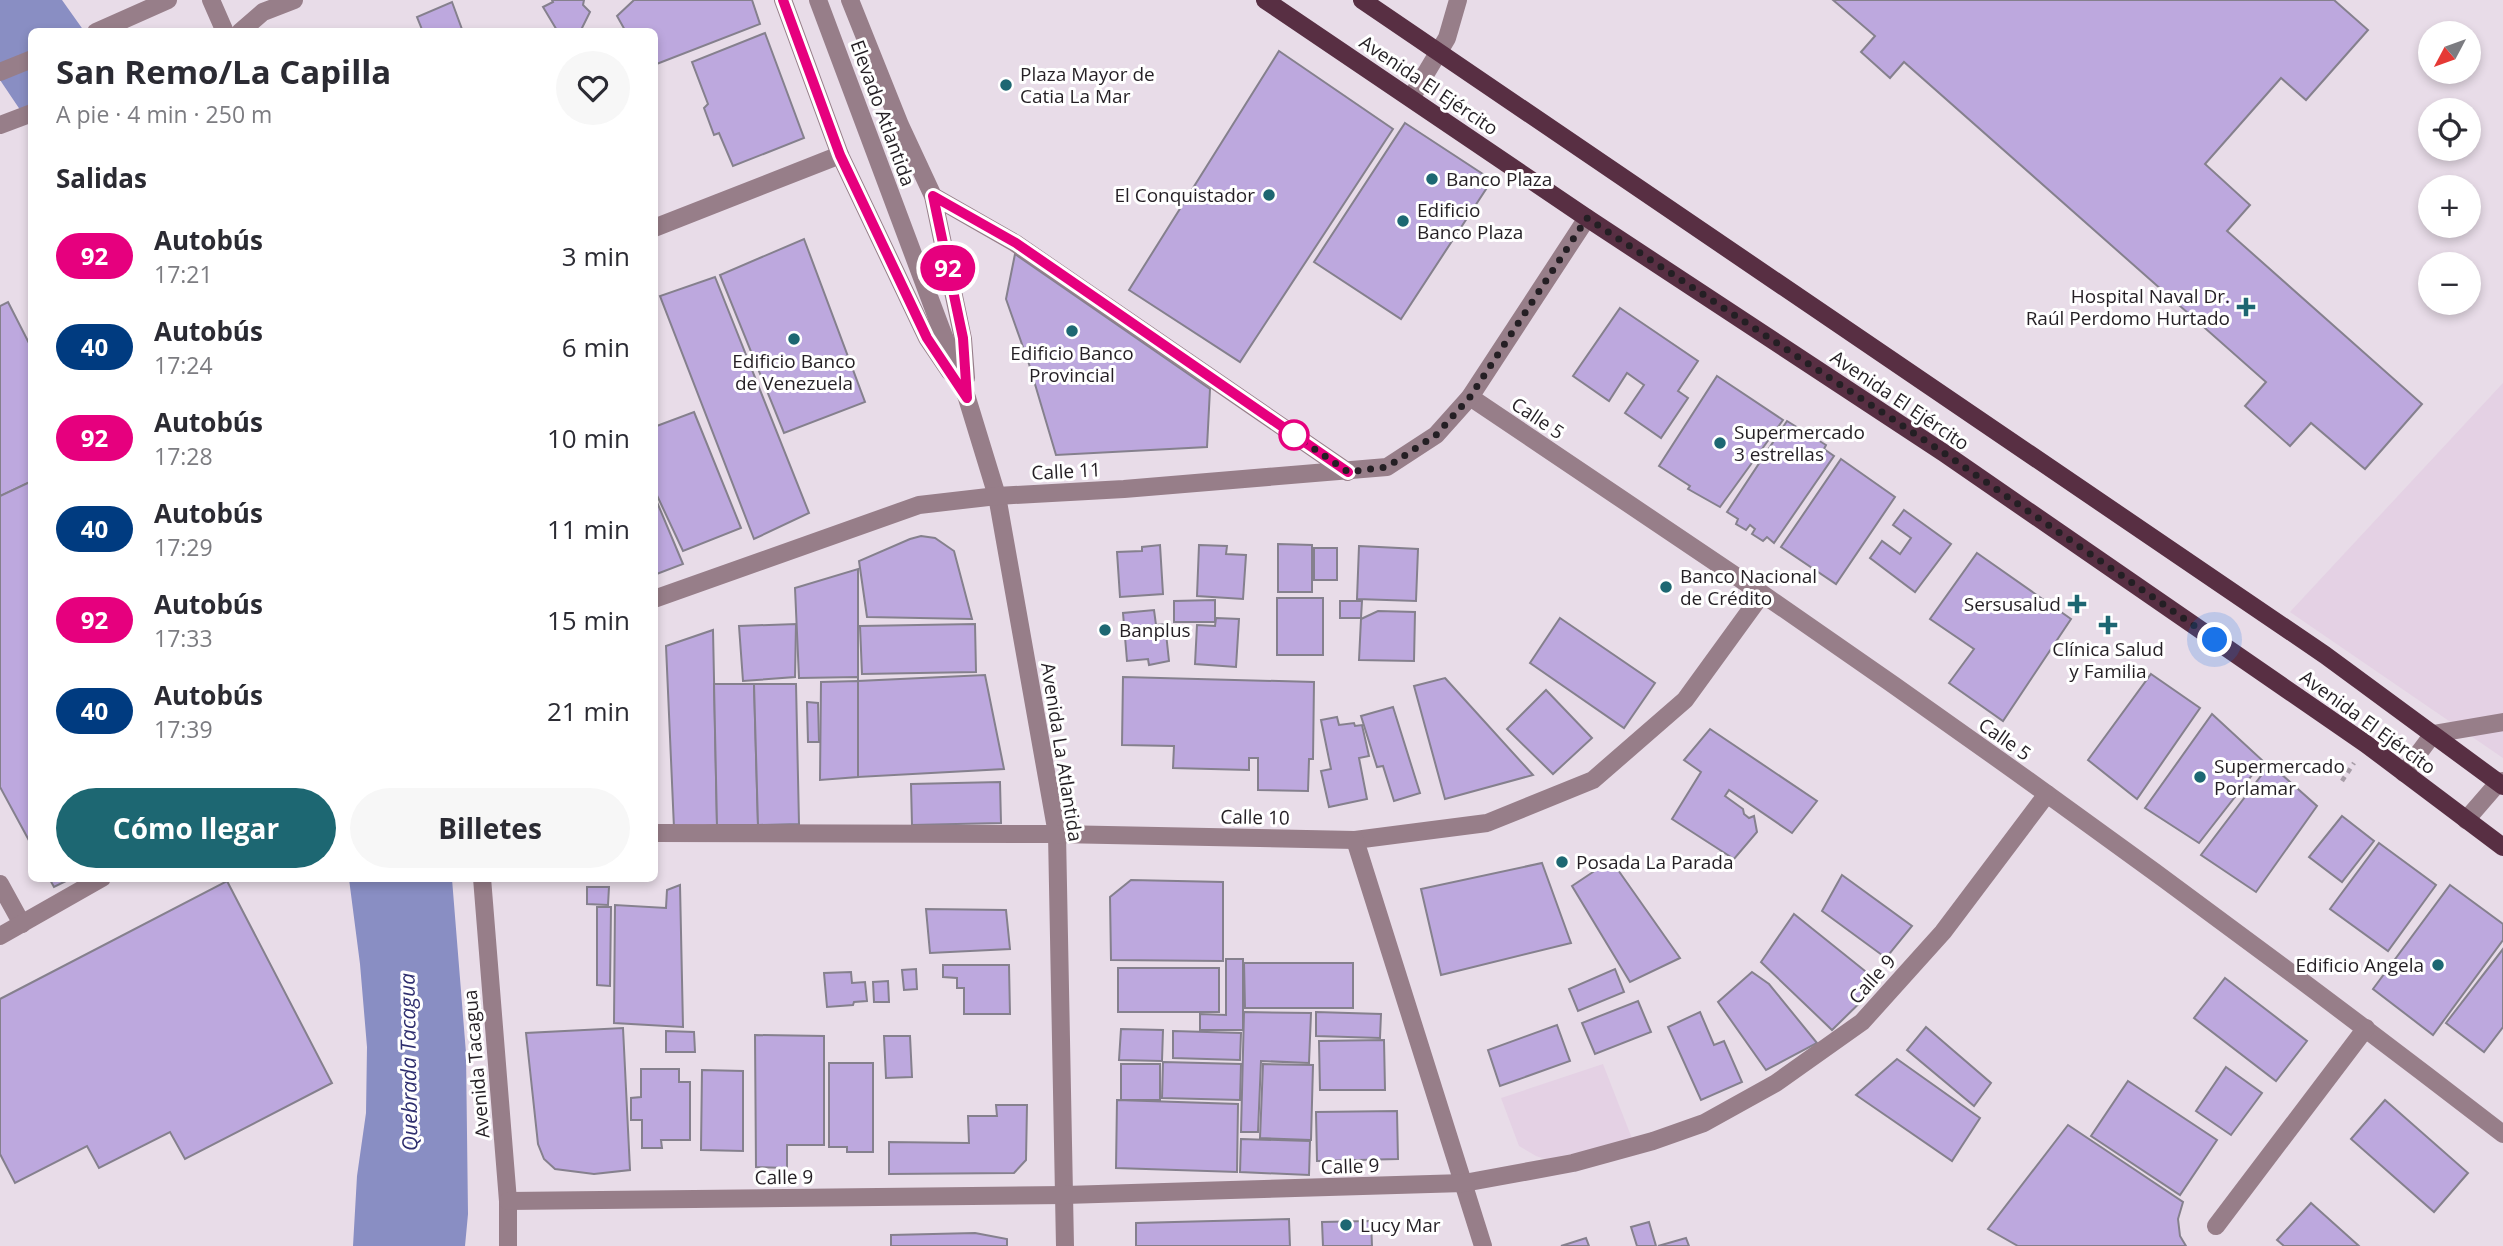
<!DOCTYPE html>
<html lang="es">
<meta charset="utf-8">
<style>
body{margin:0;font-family:"Open Sans",sans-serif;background:#f7f7f7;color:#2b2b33;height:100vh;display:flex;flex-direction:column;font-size:26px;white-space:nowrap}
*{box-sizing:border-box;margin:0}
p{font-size:23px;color:#7c7c81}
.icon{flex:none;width:38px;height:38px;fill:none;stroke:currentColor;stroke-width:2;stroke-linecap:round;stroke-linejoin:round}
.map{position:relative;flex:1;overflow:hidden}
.details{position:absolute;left:28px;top:28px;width:630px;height:854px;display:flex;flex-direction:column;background:#fff;border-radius:10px;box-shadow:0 4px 10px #0003}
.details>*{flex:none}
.badge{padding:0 14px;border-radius:23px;font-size:24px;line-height:46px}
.needle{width:46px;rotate:229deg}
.fabs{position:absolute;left:2418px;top:21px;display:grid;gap:14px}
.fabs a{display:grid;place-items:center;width:63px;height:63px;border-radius:50%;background:#fff;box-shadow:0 4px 10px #0003;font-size:35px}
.you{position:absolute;width:35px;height:35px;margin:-18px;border:5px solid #fff;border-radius:50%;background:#1a73e8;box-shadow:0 0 0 10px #1a73e833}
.map>.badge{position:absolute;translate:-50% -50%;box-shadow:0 0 0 4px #fff}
h2{padding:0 28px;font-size:26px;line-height:63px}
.round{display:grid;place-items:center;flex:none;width:74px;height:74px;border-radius:37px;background:#f7f7f7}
.head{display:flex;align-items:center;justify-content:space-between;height:119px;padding:0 28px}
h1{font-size:33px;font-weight:700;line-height:52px}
.button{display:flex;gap:14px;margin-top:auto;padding:14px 28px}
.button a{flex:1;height:80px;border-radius:42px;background:#1d6772;color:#fff;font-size:28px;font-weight:700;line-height:80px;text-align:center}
.button a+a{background:#f7f7f7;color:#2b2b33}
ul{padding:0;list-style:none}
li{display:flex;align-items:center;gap:21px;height:91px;padding:0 28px}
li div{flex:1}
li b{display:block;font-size:26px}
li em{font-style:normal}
li .badge{min-width:77px;font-weight:700;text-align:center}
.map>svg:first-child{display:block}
.built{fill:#e4d1e4}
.water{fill:#898ec3}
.building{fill:#bda8de;stroke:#85808d;stroke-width:2}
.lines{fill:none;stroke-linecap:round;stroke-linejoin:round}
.path{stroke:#a69ca6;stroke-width:4.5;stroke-dasharray:5 5;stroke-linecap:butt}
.minor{stroke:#977e89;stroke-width:18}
.major{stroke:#582f43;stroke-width:18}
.line-casing{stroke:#fff;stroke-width:16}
.line{stroke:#e6007e;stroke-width:10}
.walk{stroke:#241f24;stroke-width:7;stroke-dasharray:0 12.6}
.poi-dot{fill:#1d6772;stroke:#fff;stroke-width:2.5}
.stop-dot{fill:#fff;stroke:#e6007e;stroke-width:3.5}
.labels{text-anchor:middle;stroke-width:6;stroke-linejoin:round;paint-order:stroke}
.poi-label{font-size:19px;fill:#241f24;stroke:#fff;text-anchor:start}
.street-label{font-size:19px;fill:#241f24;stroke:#fff}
.water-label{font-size:21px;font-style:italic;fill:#2f2f6f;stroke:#fff}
</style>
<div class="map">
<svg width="2503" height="1246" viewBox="0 0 2503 1246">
<rect width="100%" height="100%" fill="#e8dce8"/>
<g class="built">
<polygon points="2503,383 2503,758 2290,612"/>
<polygon points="1603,1064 1633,1141 1560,1164 1536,1156 1519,1146 1501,1098"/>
</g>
<g class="water">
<polygon points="0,0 62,0 84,31 32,32 31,126 0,80"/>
<polygon points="349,879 452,879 466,1053 468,1214 465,1246 353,1246 357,1176 366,1113 367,1047 360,964"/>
</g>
<g class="building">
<polygon points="552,0 584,0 583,5 590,12 580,32 558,32 543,7 553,2"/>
<polygon points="634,0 752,0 760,24 654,65 654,32 626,32 617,16"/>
<polygon points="1833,0 2334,0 2368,30 2306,100 2281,78 2205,164 2250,205 2227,231 2422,404 2365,469 2311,423 2290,446 2245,406 2266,382 1904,62 1890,78 1861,52 1875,36"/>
<polygon points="452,2 463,32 423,32 417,17"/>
<polygon points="765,33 804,138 733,166 719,133 714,135 704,108 708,104 692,62"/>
<polygon points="1279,51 1393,129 1240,362 1129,290"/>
<polygon points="1405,123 1492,180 1401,319 1314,262"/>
<polygon points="804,239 865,402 784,433 720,275"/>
<polygon points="1015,254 1210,389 1207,447 1056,455 1029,364 1006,299"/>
<polygon points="715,277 809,513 754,539 660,296"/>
<polygon points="8,302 32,349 32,481 0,496 0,306"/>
<polygon points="1620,308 1698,361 1678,391 1688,398 1661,438 1625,413 1644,385 1627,373 1609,401 1573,376"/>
<polygon points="1717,376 1783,420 1720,507 1688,489 1690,486 1659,466"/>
<polygon points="694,412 741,528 683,551 654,489 654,427"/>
<polygon points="1787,421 1826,445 1824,449 1834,456 1774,543 1767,537 1763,541 1752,534 1755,529 1750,525 1746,530 1736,524 1738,519 1727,512"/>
<polygon points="1841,459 1895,497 1836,584 1781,547"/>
<polygon points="32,481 32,846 0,787 0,496"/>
<polygon points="654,495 683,564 654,575"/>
<polygon points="1904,510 1951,544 1915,592 1870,558 1882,541 1900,554 1911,538 1893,525"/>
<polygon points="921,536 935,538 954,551 972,619 867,617 859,561 910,539"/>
<polygon points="1278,544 1312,545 1312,592 1278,592"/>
<polygon points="1160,545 1163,594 1120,597 1117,552 1142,551 1142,547"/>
<polygon points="1199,545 1227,546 1226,554 1246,555 1243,599 1197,596"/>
<polygon points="1359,546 1418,549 1416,601 1357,599"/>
<rect x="1314" y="548" width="23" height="32"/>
<polygon points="1977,553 2071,619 2003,721 1949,683 1974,649 1930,619"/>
<polygon points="858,569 858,681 858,677 799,678 795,588"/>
<rect x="1277" y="598" width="46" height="57"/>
<polygon points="1215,600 1215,622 1174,622 1174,601"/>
<polygon points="1340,601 1362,601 1361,618 1340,618"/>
<polygon points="1154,610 1156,625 1165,624 1169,661 1149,665 1148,659 1127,661 1123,613"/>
<polygon points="1378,611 1415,612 1414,661 1359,660 1361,619"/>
<polygon points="1216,618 1239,619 1236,667 1195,664 1197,625 1215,626"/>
<polygon points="1560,618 1655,683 1624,728 1530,663"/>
<polygon points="796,624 795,677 743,681 739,626"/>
<polygon points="975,624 976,672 862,674 860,626"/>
<polygon points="713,630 717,825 674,828 666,646"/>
<polygon points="2151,674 2200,708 2137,799 2088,760"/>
<polygon points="985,675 1004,769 858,777 858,681"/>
<polygon points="1123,677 1314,682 1313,759 1309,759 1308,791 1258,790 1258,758 1249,758 1249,770 1173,768 1174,746 1122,745"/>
<polygon points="1445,678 1533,775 1445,799 1414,686"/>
<polygon points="858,681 858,777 820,780 821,682"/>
<polygon points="714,684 754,684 758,825 717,825"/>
<polygon points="754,684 796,684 799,824 758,825"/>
<polygon points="1546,690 1592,738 1553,774 1507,729"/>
<polygon points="807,702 818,703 819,742 808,742"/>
<polygon points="1393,707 1420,793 1394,801 1383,766 1377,767 1361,716"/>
<polygon points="2212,714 2263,761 2199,843 2145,808"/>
<polygon points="1337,717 1339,725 1354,723 1355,726 1362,725 1369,756 1359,758 1367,799 1329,807 1321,771 1331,769 1321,720"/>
<polygon points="1710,729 1817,801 1792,833 1729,790 1725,796 1743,809 1744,814 1749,818 1754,816 1757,832 1734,859 1672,819 1701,772 1684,760"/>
<polygon points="2270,764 2317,806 2256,892 2201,855"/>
<polygon points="1000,782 1001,823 912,825 911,784"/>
<polygon points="2342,816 2374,841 2342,882 2309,857"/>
<polygon points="2379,843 2436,885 2388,951 2330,909"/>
<polygon points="1611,860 1680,958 1630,982 1572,886"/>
<polygon points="1542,863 1571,943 1441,975 1421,889"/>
<polygon points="1842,875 1912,926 1886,958 1822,911"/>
<polygon points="49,878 72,878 54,887"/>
<polygon points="1131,880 1223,882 1223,961 1111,960 1110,897"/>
<polygon points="227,881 332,1083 185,1159 170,1132 99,1168 87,1146 15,1183 0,1154 0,999"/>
<polygon points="680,885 683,1027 614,1023 615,905 666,908 667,890"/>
<polygon points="2450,885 2503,924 2503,940 2433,1035 2373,989"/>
<polygon points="587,887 609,887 608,905 587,904"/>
<polygon points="597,907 611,907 610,986 597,985"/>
<polygon points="926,909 1006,910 1010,949 930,953"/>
<polygon points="1794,914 1880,983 1832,1030 1761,962"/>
<polygon points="2503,949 2503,1027 2484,1052 2446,1023"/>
<polygon points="1226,959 1243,959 1243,1030 1200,1030 1200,1014 1226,1015"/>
<polygon points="1244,963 1353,963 1353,1008 1245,1008"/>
<polygon points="943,965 1009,965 1010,1014 964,1014 964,988 957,988 957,978 943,977"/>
<rect x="1118" y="968" width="101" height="44"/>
<polygon points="916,969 917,989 904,990 902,970"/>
<polygon points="1615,969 1624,992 1578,1011 1569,989"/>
<polygon points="851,972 852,983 865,982 867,1001 854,1002 853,1005 827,1007 824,973"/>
<polygon points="1752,972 1769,984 1817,1043 1766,1070 1718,1002"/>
<polygon points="2225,978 2307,1041 2276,1081 2194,1018"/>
<polygon points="888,981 889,1002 874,1002 873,982"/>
<polygon points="1638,1001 1651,1032 1595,1054 1582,1023"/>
<polygon points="1244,1012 1311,1013 1309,1063 1261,1061 1258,1132 1241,1132"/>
<polygon points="1316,1012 1381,1014 1380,1038 1316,1036"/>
<polygon points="1700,1012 1714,1045 1724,1041 1742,1082 1701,1100 1668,1027"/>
<polygon points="1557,1025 1570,1061 1500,1086 1488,1050"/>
<polygon points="1926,1027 1991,1083 1974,1106 1907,1050"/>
<polygon points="623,1028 630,1170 594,1174 555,1169 544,1159 538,1144 526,1033"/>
<polygon points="1121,1029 1163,1030 1162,1061 1119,1060"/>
<polygon points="666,1031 694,1032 695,1052 666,1052"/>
<polygon points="1173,1031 1241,1033 1240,1060 1173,1058"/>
<polygon points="755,1035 824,1036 824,1145 787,1145 787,1168 756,1167"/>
<polygon points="884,1036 910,1036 912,1077 886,1078"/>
<polygon points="1384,1040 1385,1090 1320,1090 1319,1041"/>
<polygon points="1897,1059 1980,1118 1952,1161 1856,1095"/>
<polygon points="1163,1062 1241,1064 1240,1100 1162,1098"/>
<polygon points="829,1063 873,1063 873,1152 847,1152 847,1147 829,1147"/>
<rect x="1121" y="1064" width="39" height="36"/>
<polygon points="1263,1064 1313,1065 1311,1140 1260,1138"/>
<polygon points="2226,1067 2262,1093 2231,1135 2196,1111"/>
<polygon points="641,1069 679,1069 679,1082 690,1082 690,1140 661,1140 662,1148 642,1148 642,1120 631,1120 631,1098 641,1097"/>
<polygon points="702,1070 743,1071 743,1151 701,1150"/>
<polygon points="2128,1081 2217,1140 2180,1195 2091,1136"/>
<polygon points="1117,1100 1238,1104 1237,1172 1116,1168"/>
<polygon points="2385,1100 2468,1173 2434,1212 2351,1139"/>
<polygon points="996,1105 1027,1105 1026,1160 1014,1173 889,1174 889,1142 969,1143 968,1116 997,1116"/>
<polygon points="1397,1111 1398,1159 1317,1161 1316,1112"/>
<polygon points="2068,1125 2183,1202 2178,1219 2180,1236 2186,1246 2018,1246 1988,1229"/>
<polygon points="1241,1139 1310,1141 1309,1175 1240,1172"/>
<polygon points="2311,1203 2359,1246 2284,1246 2277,1240"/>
<polygon points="1289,1219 1290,1246 1136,1246 1136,1223"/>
<polygon points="1371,1221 1372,1246 1323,1246 1322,1222"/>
<polygon points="1649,1222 1656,1246 1637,1246 1631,1227"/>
<polygon points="975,1233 1007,1239 1007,1246 891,1246 891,1235"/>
<polygon points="1586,1238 1589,1246 1561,1246"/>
<polygon points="1686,1238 1689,1246 1658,1246"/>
</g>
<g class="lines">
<polyline class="path" points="2342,781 2354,763"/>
<g class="minor">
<polyline points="211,0 225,32"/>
<polyline points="783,0 840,155 927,338 950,372"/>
<polyline points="818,0 967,398 997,496 1057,834 1065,1246"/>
<polyline points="850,0 900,125 933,196 963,339 966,378"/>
<polyline points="96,32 168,0"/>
<polyline points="240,32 263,12 294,0"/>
<polyline points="0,72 32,59"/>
<polyline points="1411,98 1447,38 1458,0"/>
<polyline points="0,125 32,113"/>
<polyline points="933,196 1015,243 1348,472"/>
<polyline points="654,228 840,155"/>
<path d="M1470,397C1567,463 1664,527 1761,593C2013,766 2261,947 2503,1134"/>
<polyline points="654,599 919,505 997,496 1124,489 1387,467 1436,435 1470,397 1587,218"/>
<polyline points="2404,773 2433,734 2503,722"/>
<polyline points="2466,820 2499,782 2503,781"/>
<polyline points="654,833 1057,834 1355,840 1487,823 1593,780 1685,700 1762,594"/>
<polyline points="1355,840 1483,1246"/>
<polyline points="482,878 508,1201 508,1246"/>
<polyline points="0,884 22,924"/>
<polyline points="0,936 102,878"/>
<polyline points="508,1201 1065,1195 1464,1183 1573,1163 1653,1141 1704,1123 1776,1083 1862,1022 1943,932 2047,794"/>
<polyline points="2216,1226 2366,1028"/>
</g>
<g class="major">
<polyline points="1265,0 1587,218 1944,453 2366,744 2503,847"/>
<polyline points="1362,0 2325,655 2503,786"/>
</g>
</g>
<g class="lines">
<defs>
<polyline id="line" points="783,0 840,155 927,338 967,398 963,338 933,196 1016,243 1348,472"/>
</defs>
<use href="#line" class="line-casing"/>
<use href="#line" class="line"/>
<polyline class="walk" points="1294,435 1348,472 1387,467 1436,435 1470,397 1587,218 1944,453 2215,640"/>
</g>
<g class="poi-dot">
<circle cx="1006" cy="85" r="7"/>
<circle cx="1432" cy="179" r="7"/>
<circle cx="1269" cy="195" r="7"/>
<circle cx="1403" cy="221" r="7"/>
<path d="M2242.5 296.5h7v7h7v7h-7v7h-7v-7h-7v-7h7z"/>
<circle cx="1072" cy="331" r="7"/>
<circle cx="794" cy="339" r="7"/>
<circle cx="1720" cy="443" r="7"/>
<circle cx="1666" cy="587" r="7"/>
<path d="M2073.5 593.5h7v7h7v7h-7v7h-7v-7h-7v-7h7z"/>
<path d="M2104.5 614.5h7v7h7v7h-7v7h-7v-7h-7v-7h7z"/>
<circle cx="1105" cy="630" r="7"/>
<circle cx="2200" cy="777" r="7"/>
<circle cx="1562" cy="862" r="7"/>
<circle cx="2438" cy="965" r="7"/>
<circle cx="1346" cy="1225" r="7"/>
</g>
<circle class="stop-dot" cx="1294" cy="435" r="14"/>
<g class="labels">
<g class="poi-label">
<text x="1020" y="81">Plaza Mayor de<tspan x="1020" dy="22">Catia La Mar</tspan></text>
<text x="1446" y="186">Banco Plaza</text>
<text x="1255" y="202" text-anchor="end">El Conquistador</text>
<text x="1417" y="217">Edificio<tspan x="1417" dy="22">Banco Plaza</tspan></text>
<text x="2230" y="303" text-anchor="end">Hospital Naval Dr.<tspan x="2230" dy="22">Raúl Perdomo Hurtado</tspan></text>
<text x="1072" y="360" text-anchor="middle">Edificio Banco<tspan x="1072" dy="22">Provincial</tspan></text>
<text x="794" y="368" text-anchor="middle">Edificio Banco<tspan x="794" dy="22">de Venezuela</tspan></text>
<text x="1734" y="439">Supermercado<tspan x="1734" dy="22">3 estrellas</tspan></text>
<text x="1680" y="583">Banco Nacional<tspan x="1680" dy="22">de Crédito</tspan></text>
<text x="2061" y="611" text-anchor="end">Sersusalud</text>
<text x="1119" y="637">Banplus</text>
<text x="2108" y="656" text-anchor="middle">Clínica Salud<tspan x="2108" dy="22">y Familia</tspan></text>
<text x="2214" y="773">Supermercado<tspan x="2214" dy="22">Porlamar</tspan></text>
<text x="1576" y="869">Posada La Parada</text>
<text x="2424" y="972" text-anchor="end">Edificio Angela</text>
<text x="1360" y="1232">Lucy Mar</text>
</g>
<g class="street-label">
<text transform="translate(1429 85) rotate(34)" y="7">Avenida El Ejército</text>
<text transform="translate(883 113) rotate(70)" y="7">Elevado Atlantida</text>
<text transform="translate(1900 400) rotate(34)" y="7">Avenida El Ejército</text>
<text transform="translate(1538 418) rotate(34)" y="7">Calle 5</text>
<text transform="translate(1066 471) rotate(-3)" y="7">Calle 11</text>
<text transform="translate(2368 722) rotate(36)" y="7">Avenida El Ejército</text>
<text transform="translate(2005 739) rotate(35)" y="7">Calle 5</text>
<text transform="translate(1062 752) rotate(81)" y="7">Avenida La Atlantida</text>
<text transform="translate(1255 817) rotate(1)" y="7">Calle 10</text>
<text transform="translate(1872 979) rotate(-48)" y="7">Calle 9</text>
<text transform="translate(476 1064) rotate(-95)" y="7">Avenida Tacagua</text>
<text transform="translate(1350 1166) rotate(-2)" y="7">Calle 9</text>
<text transform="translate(784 1177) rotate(-1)" y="7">Calle 9</text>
</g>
<g class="water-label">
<text transform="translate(409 1062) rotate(-91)" y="7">Quebrada Tacagua</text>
</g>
</g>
</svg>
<div class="fabs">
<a><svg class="needle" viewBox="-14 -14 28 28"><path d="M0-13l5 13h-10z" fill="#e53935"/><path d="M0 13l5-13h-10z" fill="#7c7c81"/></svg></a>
<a><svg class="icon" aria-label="locate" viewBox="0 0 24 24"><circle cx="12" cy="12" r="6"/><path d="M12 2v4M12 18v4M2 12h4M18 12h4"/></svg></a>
<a>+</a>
<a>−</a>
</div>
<div class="you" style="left:2215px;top:640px"></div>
<b class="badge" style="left:948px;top:268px;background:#e6007e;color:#fff">92</b>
<section class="details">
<div class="head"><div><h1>San Remo/La Capilla</h1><p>A pie · 4 min · 250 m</p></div><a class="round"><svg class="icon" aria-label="heart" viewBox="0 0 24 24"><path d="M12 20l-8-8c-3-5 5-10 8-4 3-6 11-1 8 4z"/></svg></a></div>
<h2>Salidas</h2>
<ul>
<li><span class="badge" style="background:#e6007e;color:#fff">92</span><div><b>Autobús</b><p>17:21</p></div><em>3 min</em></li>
<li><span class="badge" style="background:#003b80;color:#fff">40</span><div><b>Autobús</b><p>17:24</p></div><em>6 min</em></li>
<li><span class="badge" style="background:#e6007e;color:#fff">92</span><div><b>Autobús</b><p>17:28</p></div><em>10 min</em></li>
<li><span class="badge" style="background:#003b80;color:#fff">40</span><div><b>Autobús</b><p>17:29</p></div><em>11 min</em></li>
<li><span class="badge" style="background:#e6007e;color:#fff">92</span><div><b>Autobús</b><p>17:33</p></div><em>15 min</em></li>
<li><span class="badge" style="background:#003b80;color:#fff">40</span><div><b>Autobús</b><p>17:39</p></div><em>21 min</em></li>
</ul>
<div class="button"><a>Cómo llegar</a><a>Billetes</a></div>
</section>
</div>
